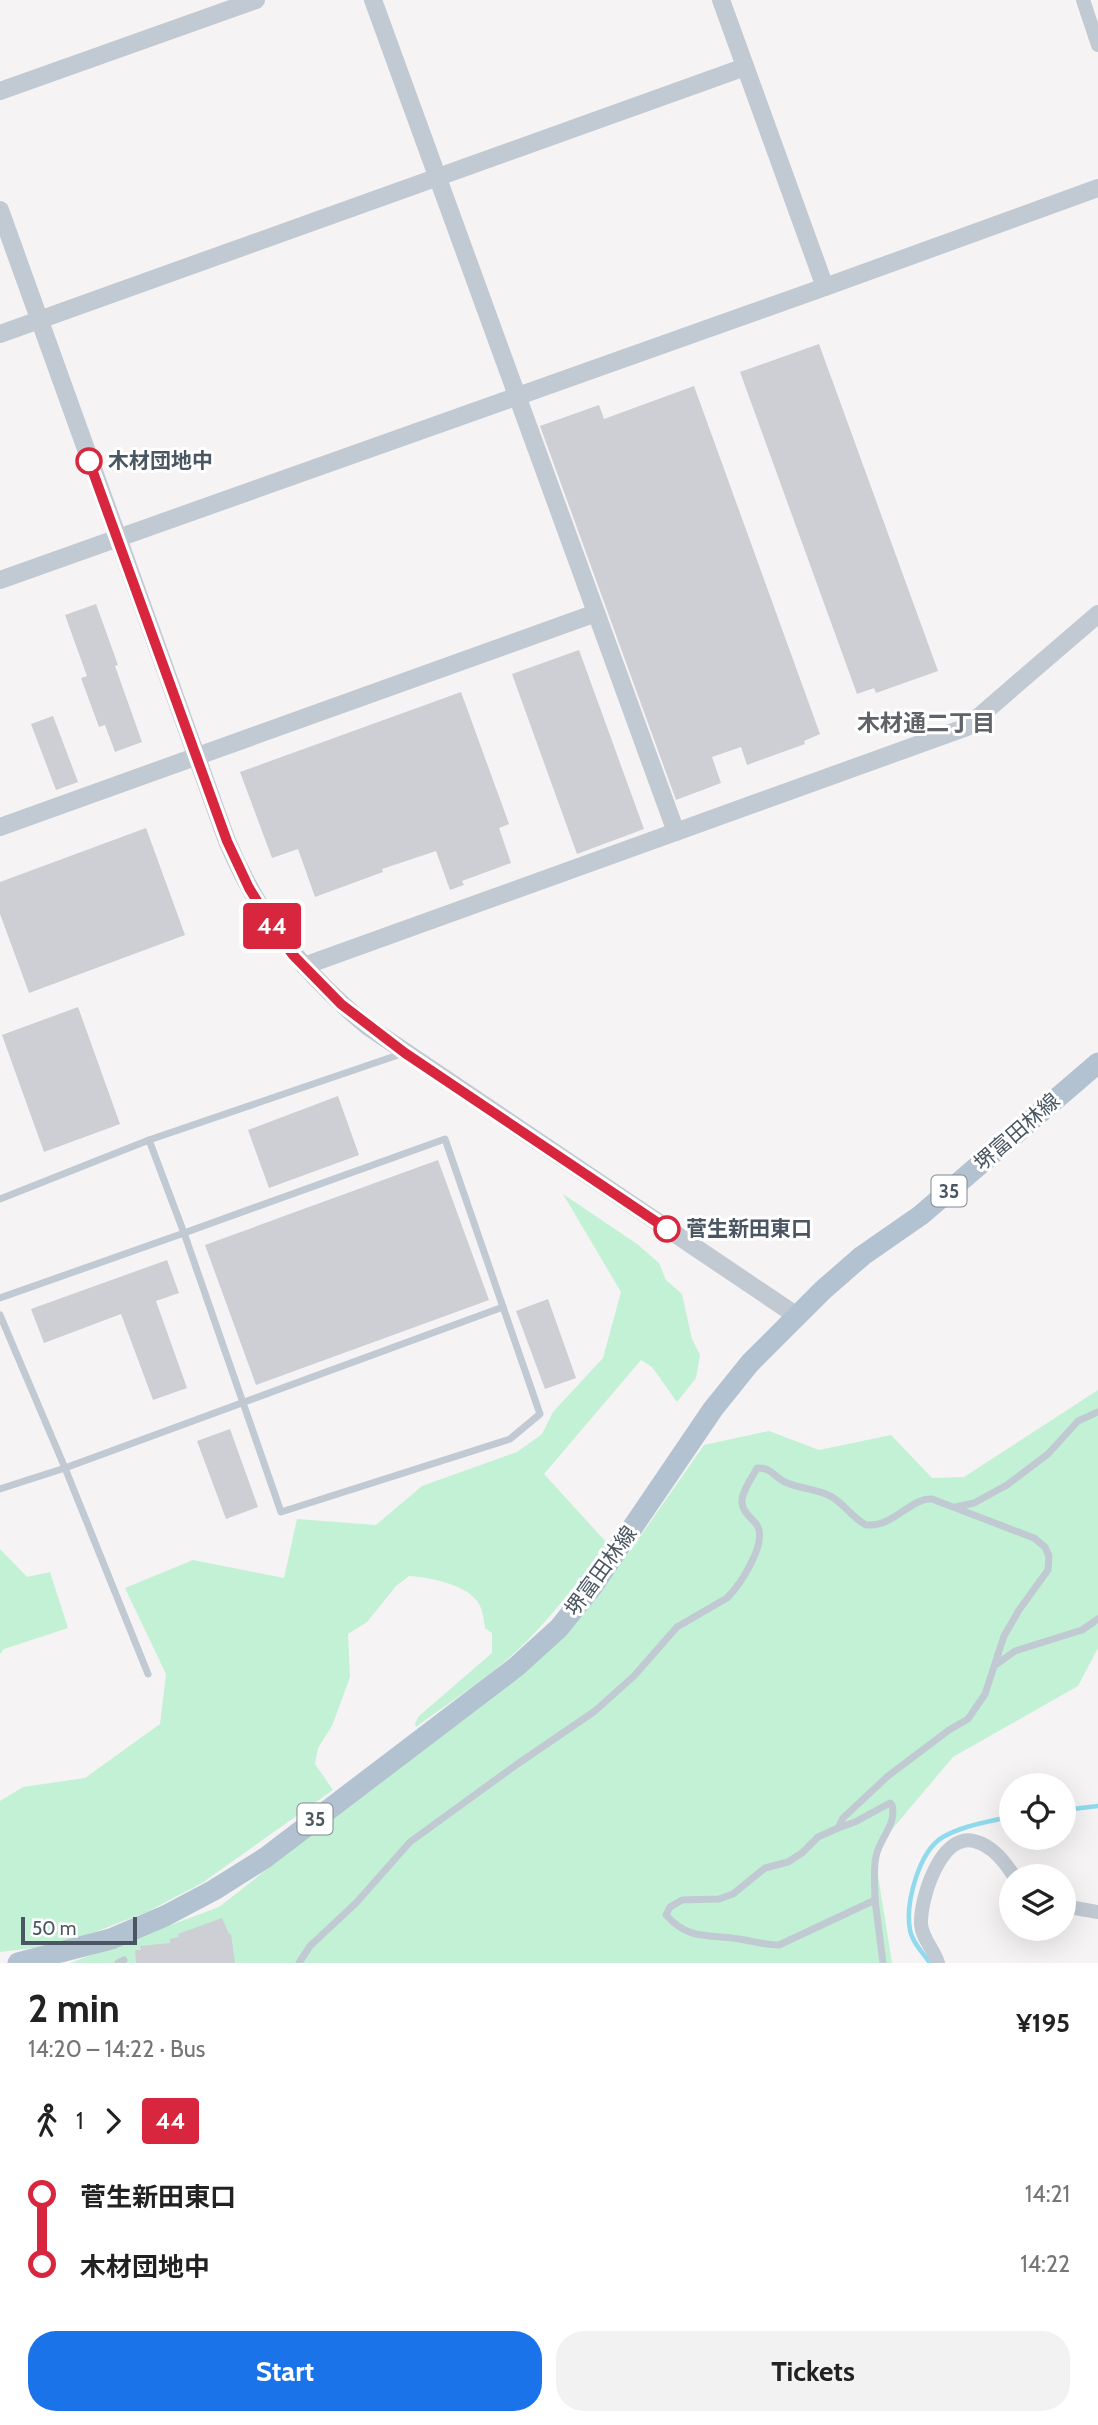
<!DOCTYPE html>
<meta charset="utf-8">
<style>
body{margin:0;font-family:Cabin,"Noto Sans JP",sans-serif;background:#f2f2f2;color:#222;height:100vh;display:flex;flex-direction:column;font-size:26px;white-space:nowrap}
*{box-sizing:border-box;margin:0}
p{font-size:23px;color:#767676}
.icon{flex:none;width:38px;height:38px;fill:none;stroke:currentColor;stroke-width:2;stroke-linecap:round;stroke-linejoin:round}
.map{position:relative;height:1963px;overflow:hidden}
.side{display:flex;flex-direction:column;background:#fff;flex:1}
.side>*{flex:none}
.badge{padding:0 14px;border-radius:5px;font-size:24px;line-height:46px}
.fabs{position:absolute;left:999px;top:1773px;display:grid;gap:14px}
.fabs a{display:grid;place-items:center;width:77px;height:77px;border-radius:50%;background:#fff;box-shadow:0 7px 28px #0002;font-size:35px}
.scale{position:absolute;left:21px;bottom:18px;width:116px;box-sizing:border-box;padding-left:7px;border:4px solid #4a5661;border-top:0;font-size:19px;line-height:24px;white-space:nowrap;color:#4a5661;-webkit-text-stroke:5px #fff;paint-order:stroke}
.map>.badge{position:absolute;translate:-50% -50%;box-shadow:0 0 0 4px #fff}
.legs{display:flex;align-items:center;gap:10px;height:77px;padding:0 28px;font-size:23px}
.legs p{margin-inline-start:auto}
.head{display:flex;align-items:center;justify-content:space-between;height:119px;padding:0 28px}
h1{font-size:38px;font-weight:800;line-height:52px}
.cta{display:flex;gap:14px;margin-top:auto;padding:14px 28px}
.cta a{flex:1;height:80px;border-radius:28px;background:#1a73e8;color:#fff;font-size:28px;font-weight:800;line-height:80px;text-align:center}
.cta a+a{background:#f2f2f2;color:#222}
ul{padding:0 28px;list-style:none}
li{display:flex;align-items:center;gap:24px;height:70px;font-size:26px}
li i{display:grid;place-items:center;width:10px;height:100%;margin:0 9px;background:currentColor}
li i::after{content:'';width:18px;height:18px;margin:-9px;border:5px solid;border-radius:50%;background:#fff}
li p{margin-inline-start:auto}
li:first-child i{background:linear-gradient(#0000 50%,currentColor 0)}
li:last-child i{background:linear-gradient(currentColor 50%,#0000 0)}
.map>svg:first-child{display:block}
.green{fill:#c3f1d5}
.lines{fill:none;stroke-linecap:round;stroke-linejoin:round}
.stream{stroke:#90daee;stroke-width:4.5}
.building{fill:#cdcfd5}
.service{stroke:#c1cad2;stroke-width:7}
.minor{stroke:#c1cad2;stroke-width:14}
.tertiary{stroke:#c1cad2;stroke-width:18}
.primary{stroke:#b3c2d1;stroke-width:21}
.line-1-casing{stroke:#fff;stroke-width:16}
.line-1{stroke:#d7263d;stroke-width:10}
.stop-1-dot{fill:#fff;stroke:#d7263d;stroke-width:3.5}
.labels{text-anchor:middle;stroke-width:6;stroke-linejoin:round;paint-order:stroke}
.shield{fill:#fff;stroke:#808990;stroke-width:2}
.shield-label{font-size:19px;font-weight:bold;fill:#4a5661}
.stop-label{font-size:21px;font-weight:bold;fill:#4a5661;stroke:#fff;text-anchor:start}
.street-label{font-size:21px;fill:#4a5661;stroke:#fff}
.neighbourhood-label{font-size:23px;font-weight:bold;fill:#5f6368;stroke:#fff}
</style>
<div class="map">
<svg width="1098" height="1963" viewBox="0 0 1098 1963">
<rect width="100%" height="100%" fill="#f5f3f3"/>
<g class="green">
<path d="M563,1194L637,1244L659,1263L666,1280L682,1294L692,1339L700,1355L696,1378L677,1402L652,1367L641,1360L544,1474L607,1543C582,1577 557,1610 528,1640C495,1674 453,1700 416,1727L415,1723L419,1716L492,1653V1633L485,1628C484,1621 483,1612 480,1606C471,1585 429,1577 409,1576L396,1586L367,1622L348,1634L350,1677L332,1726L318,1748L315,1764L333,1790L202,1883L147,1912L95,1932L50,1946L0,1952V1801L23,1787L85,1778L160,1724L166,1674L125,1588L193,1560L284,1578L297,1519L376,1525L422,1486L517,1452L542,1434L553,1412L603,1358L621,1292Z"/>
<polygon points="1098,1390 1098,1648 1078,1686 953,1757 883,1840 877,1869 892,1963 70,1963 219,1907 289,1852 600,1587 630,1551 704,1445 769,1431 819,1450 891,1435 932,1478 964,1477"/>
<polygon points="0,1549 27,1577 50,1572 68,1628 4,1649 0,1654"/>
</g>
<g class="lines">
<g class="stream">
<polyline points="1064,1810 1098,1806"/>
<path d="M930,1963C923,1953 912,1942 910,1930C905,1903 919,1851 943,1837C964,1825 989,1822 1012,1816"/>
</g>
</g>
<g class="building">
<polygon points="819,344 938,671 876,693 874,688 857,694 740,372"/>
<polygon points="694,386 820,734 804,741 805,744 747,765 741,747 712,757 721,783 676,800 540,426 599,405 604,419"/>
<polygon points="96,604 118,665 115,666 142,742 115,752 105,725 99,727 81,678 87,676 65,615"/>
<polygon points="579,650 644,829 577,854 512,674"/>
<polygon points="461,692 509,824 499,828 511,863 462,881 464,885 450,890 436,851 382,869 383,872 315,897 298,849 272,858 240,772"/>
<polygon points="53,716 78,782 56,790 31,724"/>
<polygon points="146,828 185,935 29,993 0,914 0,882"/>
<polygon points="78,1007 120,1124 44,1152 2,1035"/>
<polygon points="338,1096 359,1155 269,1188 248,1130"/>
<polygon points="438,1160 489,1300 256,1385 205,1245"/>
<polygon points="167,1260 179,1293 156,1301 187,1388 153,1400 121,1314 44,1343 31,1309"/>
<polygon points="548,1299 576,1378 545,1389 516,1311"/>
<polygon points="230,1429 258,1507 226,1519 197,1441"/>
<polygon points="222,1918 229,1934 231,1934 235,1963 136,1963 135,1950 141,1950 140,1946 170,1943 170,1939 179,1937 178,1934"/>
</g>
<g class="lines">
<g class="service">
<polygon points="445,1139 540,1414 510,1439 281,1512 184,1233"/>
<polyline points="0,1199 149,1140 404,1053"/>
<polyline points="0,1298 184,1233 149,1140"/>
<polyline points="0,1315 65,1468 148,1674"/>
<polyline points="0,1489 65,1468 503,1307"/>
<polyline points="956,1507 974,1503 1007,1485 1048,1454 1078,1421 1098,1412"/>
<polyline points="997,1664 1015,1651 1082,1630 1098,1619"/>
<path d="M838,1828L855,1822L890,1803L892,1805C897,1824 880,1838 876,1856C873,1871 875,1886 875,1900"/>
<polyline points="118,1963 124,1960"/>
<path d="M299,1963L310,1946L356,1903L410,1842L516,1765L595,1711L634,1676L677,1627L727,1598C740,1585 768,1543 757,1525C752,1518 743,1513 742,1503C741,1492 752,1478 757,1468C771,1467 774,1477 785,1482C800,1489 819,1489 832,1497C845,1505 853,1518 866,1525C895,1527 911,1497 932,1499L1034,1538L1045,1547L1049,1556L1048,1570L1019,1610L1004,1636L985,1694L968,1719L949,1730L888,1776L843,1818L838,1828L818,1837L802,1853L788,1862L765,1868L733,1894L719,1899L682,1900L670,1907L666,1915C689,1941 709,1934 739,1939C753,1941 764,1945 779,1945L875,1900L883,1963"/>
</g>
<g class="minor">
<polyline points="1083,0 1098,45"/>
<polyline points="1064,1906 1098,1912"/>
<path d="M938,1963C934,1949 922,1939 921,1924C920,1900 940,1833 974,1841C993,1846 1004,1861 1014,1876"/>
</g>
<g class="tertiary">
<polyline points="373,0 676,832"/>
<polyline points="0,91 256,0"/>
<path d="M0,210L227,841C261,921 302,971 367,1026L797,1316"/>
<polyline points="825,287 1098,188"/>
<polyline points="0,334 745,67"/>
<polyline points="0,580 825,287 721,0"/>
<polyline points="0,827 596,613"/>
<polyline points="304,966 967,727 1098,614"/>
</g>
<polyline class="primary" points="18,1963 111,1939 165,1916 214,1890 265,1858 516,1667 559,1628 592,1587 713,1409 750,1363 823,1290 862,1256 921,1215 1098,1063"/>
</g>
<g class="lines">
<defs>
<polyline id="line-1" points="89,461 227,841 249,888 278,935 293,955 341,1004 405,1053 667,1229"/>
</defs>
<use href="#line-1" class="line-1-casing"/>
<use href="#line-1" class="line-1"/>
</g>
<g class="stop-1-dot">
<circle cx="89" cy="461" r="12"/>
<circle cx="667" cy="1229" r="12"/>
</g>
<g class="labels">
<g class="shield">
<rect x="931.5" y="1175.5" width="35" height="31" rx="5"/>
<rect x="297.5" y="1803.5" width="35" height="31" rx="5"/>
</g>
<g class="shield-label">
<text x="949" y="1198">35</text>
<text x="315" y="1826">35</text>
</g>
<g class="stop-label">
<text x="108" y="468">木材団地中</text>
<text x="686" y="1236">菅生新田東口</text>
</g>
<g class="street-label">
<text transform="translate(1017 1132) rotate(-41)" y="7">堺富田林線</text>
<text transform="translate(601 1571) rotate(-54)" y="7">堺富田林線</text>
</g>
<g class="neighbourhood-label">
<text x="926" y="731">木材通二丁目</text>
</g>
</g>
</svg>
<div class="fabs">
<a><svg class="icon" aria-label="locate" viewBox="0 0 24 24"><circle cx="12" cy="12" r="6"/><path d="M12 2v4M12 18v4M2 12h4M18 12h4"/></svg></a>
<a><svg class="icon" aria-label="layers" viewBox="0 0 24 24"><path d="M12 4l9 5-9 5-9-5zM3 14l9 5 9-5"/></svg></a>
</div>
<div class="scale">50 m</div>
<b class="badge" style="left:272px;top:926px;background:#d7263d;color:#fff">44</b>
</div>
<section class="side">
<div class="head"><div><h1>2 min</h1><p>14:20 – 14:22 · Bus</p></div><b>¥195</b></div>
<div class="legs"><svg class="icon" aria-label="walk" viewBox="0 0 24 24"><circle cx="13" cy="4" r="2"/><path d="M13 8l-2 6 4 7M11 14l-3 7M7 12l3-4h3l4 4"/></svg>1<svg class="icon" aria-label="forward" viewBox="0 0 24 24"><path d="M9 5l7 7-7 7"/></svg><b class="badge" style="background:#d7263d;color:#fff">44</b></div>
<ul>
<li><i style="color:#d7263d"></i><b>菅生新田東口</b><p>14:21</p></li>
<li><i style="color:#d7263d"></i><b>木材団地中</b><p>14:22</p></li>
</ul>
<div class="cta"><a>Start</a><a>Tickets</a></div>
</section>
